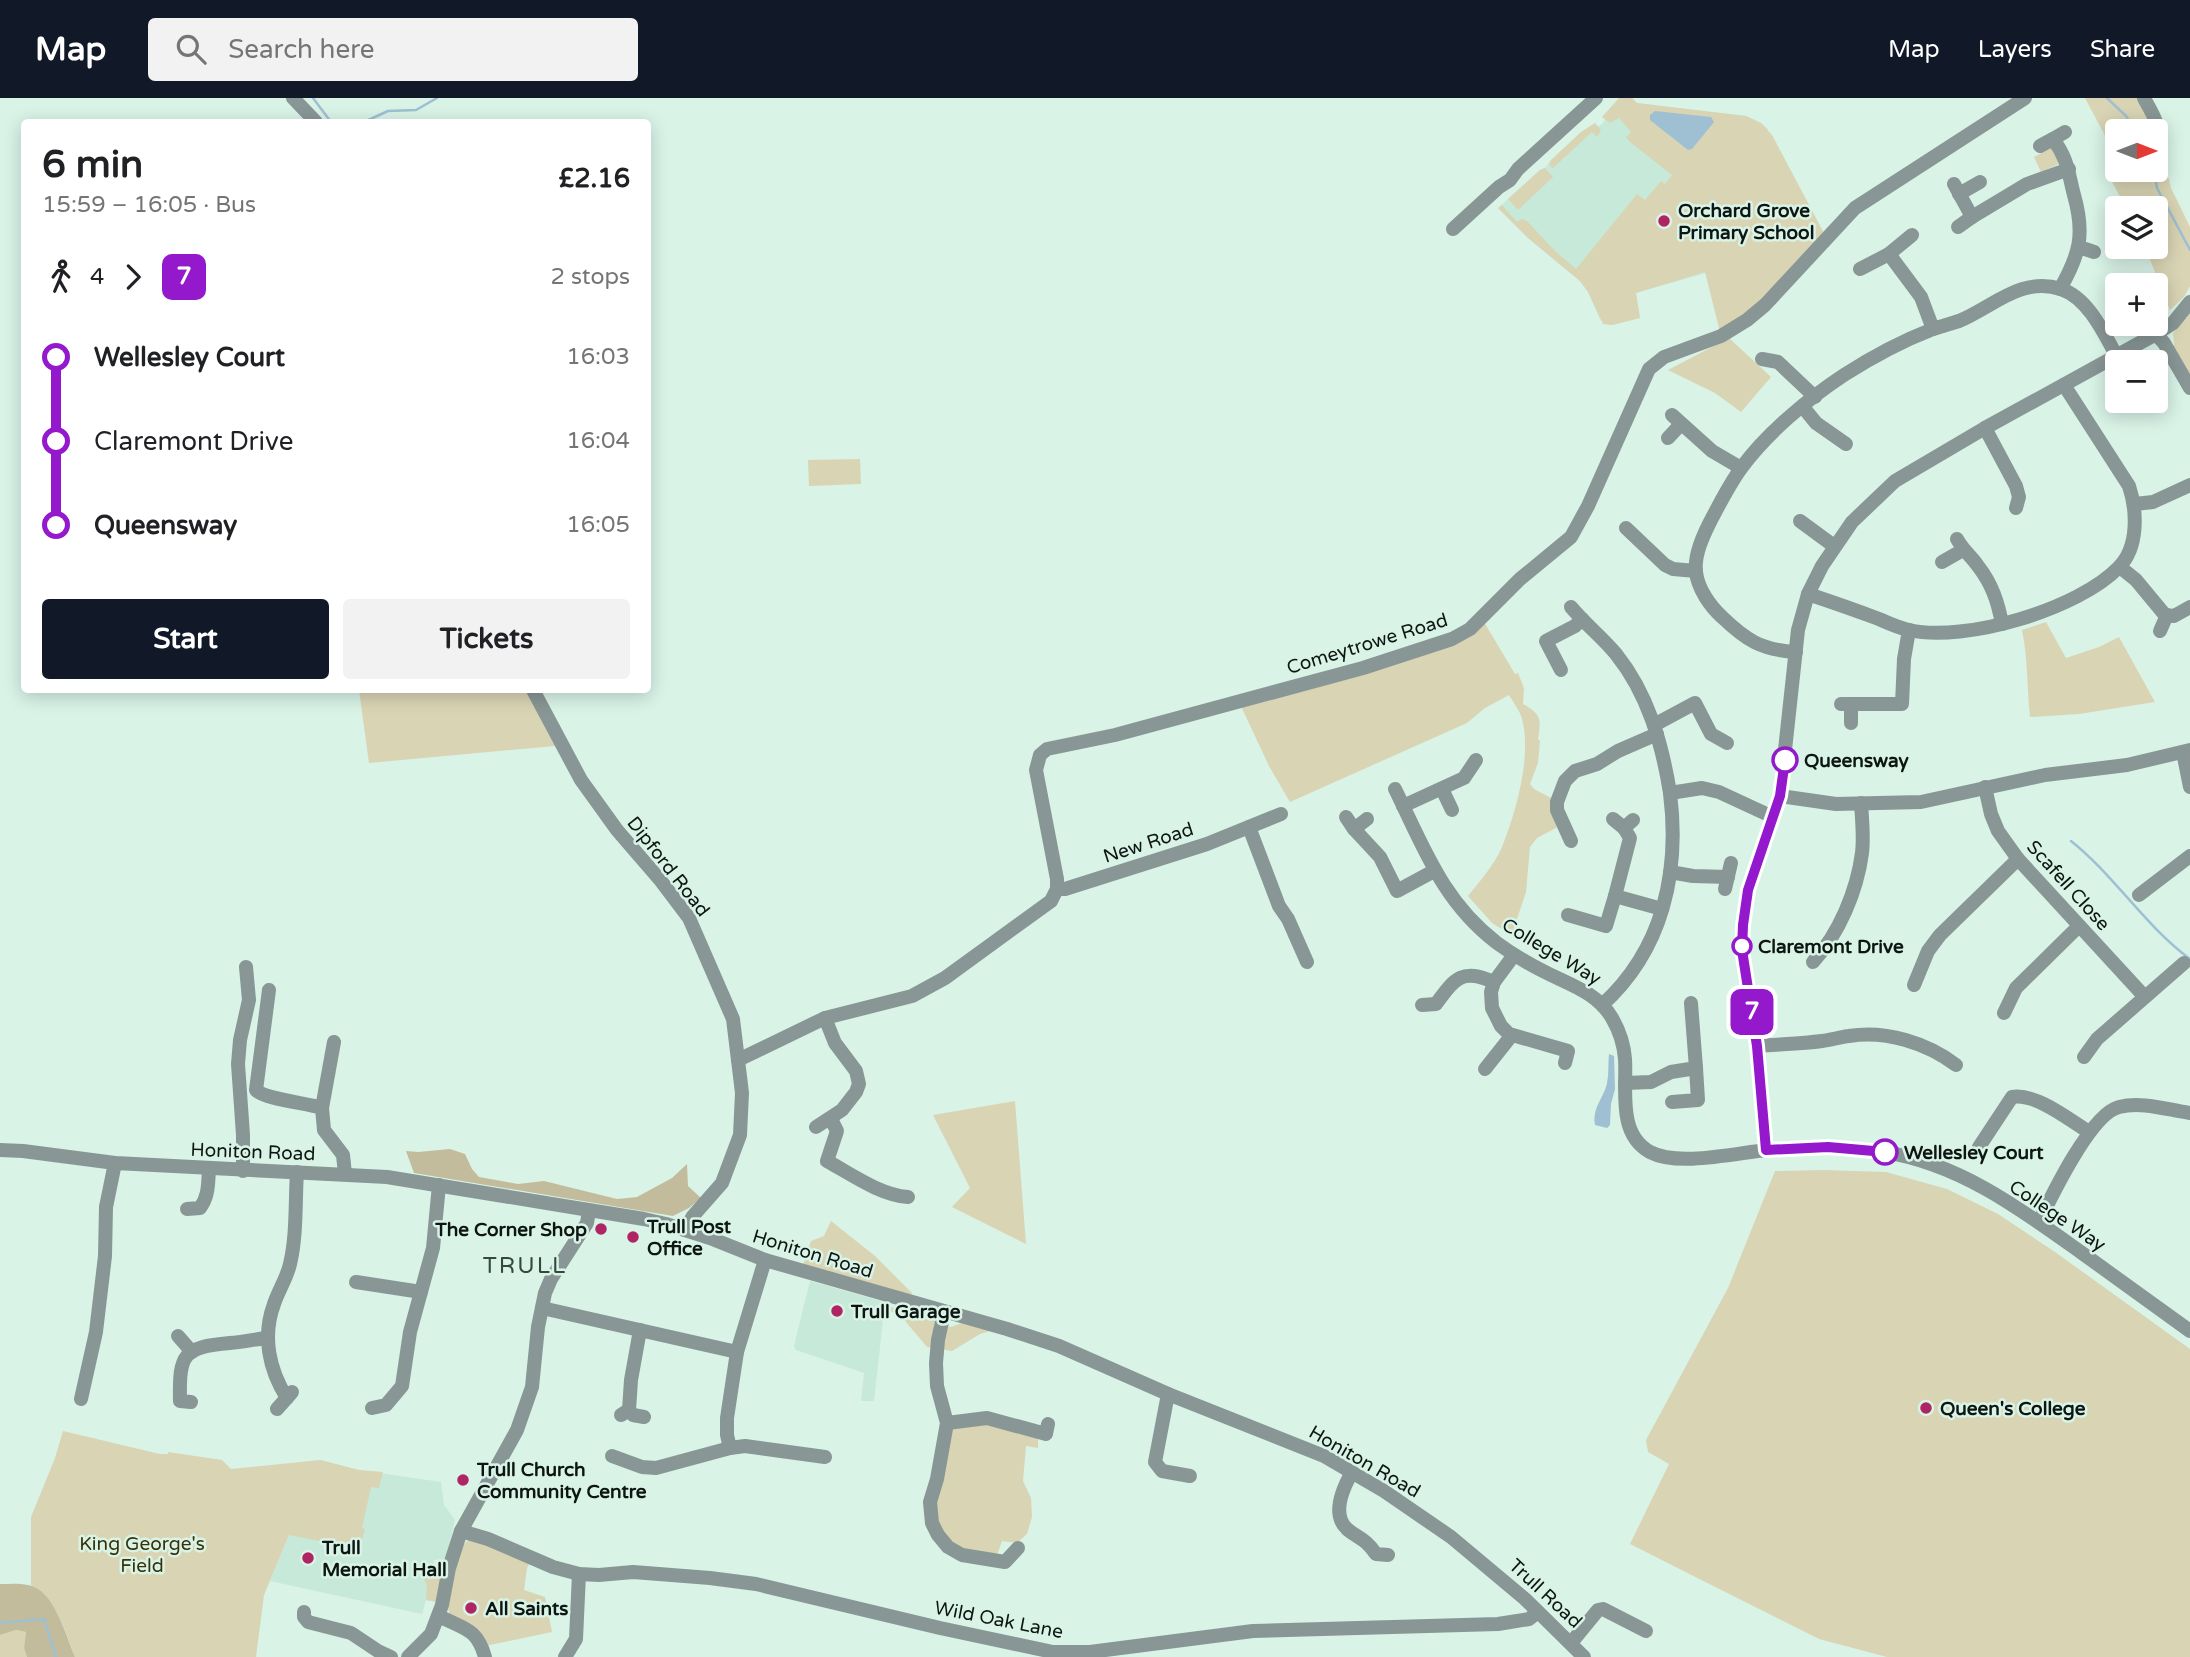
<!DOCTYPE html>
<meta charset="utf-8">
<style>
body{margin:0;font-family:"Varela Round",sans-serif;background:#f2f2f2;color:#202124;height:100vh;display:flex;flex-direction:column;font-size:26px;white-space:nowrap}
*{box-sizing:border-box;margin:0}
p{font-size:23px;color:#757577}
.icon{flex:none;width:38px;height:38px;fill:none;stroke:currentColor;stroke-width:2;stroke-linecap:round;stroke-linejoin:round}
.map{position:relative;flex:1;overflow:hidden}
.panel{position:absolute;left:21px;top:21px;width:630px;height:574px;display:flex;flex-direction:column;background:#fff;border-radius:7px;box-shadow:0 4px 18px #0003}
.panel>*{flex:none}
.badge{padding:0 14px;border-radius:10px;font-size:24px;line-height:46px}
.needle{width:46px;rotate:90deg}
.controls{position:absolute;left:2105px;top:21px;display:grid;gap:14px}
.controls a{display:grid;place-items:center;width:63px;height:63px;border-radius:7px;background:#fff;box-shadow:0 4px 18px #0003;font-size:35px}
.map>.badge{position:absolute;translate:-50% -50%;box-shadow:0 0 0 4px #fff}
.legs{display:flex;align-items:center;gap:10px;height:77px;padding:0 21px;font-size:23px}
.legs p{margin-inline-start:auto}
.headline{display:flex;align-items:center;justify-content:space-between;height:119px;padding:0 21px}
h1{font-size:38px;font-weight:700;line-height:52px}
.action{display:flex;gap:14px;margin-top:auto;padding:14px 21px}
.action a{flex:1;height:80px;border-radius:7px;background:#111827;color:#fff;font-size:28px;font-weight:700;line-height:80px;text-align:center}
.action a+a{background:#f2f2f2;color:#202124}
ul{padding:0 21px;list-style:none}
li{display:flex;align-items:center;gap:24px;height:84px;font-size:26px}
li i{display:grid;place-items:center;width:10px;height:100%;margin:0 9px;background:currentColor}
li i::after{content:'';width:18px;height:18px;margin:-9px;border:5px solid;border-radius:50%;background:#fff}
li p{margin-inline-start:auto}
li:first-child i{background:linear-gradient(#0000 50%,currentColor 0)}
li:last-child i{background:linear-gradient(currentColor 50%,#0000 0)}
header{display:flex;align-items:center;gap:42px;box-sizing:border-box;height:98px;padding:0 35px;background:#111827;color:#fff}
header strong{font-size:33px}
nav{display:flex;gap:38px;margin-inline-start:auto;font-size:24px}
.search{width:490px;height:63px;background:#f2f2f2;display:flex;align-items:center;gap:18px;box-sizing:border-box;padding:0 24px;border-radius:7px;color:#757577;font-size:26px}
.map>svg:first-child{display:block}
.built{fill:#c7e9d9}
.green{fill:#d9d4b4}
.forest{fill:#c2bc9c}
.water{fill:#9fc0d2}
.lines{fill:none;stroke-linecap:round;stroke-linejoin:round}
.stream{stroke:#9fc0d2;stroke-width:2.5}
.minor{stroke:#899696;stroke-width:14}
.line-1-casing{stroke:#fff;stroke-width:16}
.line-1{stroke:#9419cc;stroke-width:10}
.poi-dot{fill:#af2564;stroke:#d9f3e7;stroke-width:2.5}
.stop-1-dot{fill:#fff;stroke:#9419cc;stroke-width:3.5}
.labels{text-anchor:middle;stroke-width:5;stroke-linejoin:round;paint-order:stroke}
.poi-label{font-size:19px;font-weight:bold;fill:#0d1612;stroke:#d9f3e7;text-anchor:start}
.street-label{font-size:19px;fill:#0d1612;stroke:#d9f3e7}
.stop-label{font-size:19px;font-weight:bold;fill:#0d1612;stroke:#d9f3e7;text-anchor:start}
.park-label{font-size:19px;fill:#393107;stroke:#d9f3e7}
.quarter-label{font-size:23px;letter-spacing:2px;fill:#33483f;stroke:#d9f3e7}
</style>
<header>
<strong>Map</strong>
<div class="search"><svg class="icon" aria-label="search" viewBox="0 0 24 24"><circle cx="10" cy="10" r="6"/><path d="M15 15l6 6"/></svg>Search here</div>
<nav><a>Map</a><a>Layers</a><a>Share</a></nav>
</header>
<div class="map">
<svg width="2190" height="1559" viewBox="0 0 2190 1559">
<rect width="100%" height="100%" fill="#d9f3e7"/>
<g class="built">
<polygon points="1619,0 1632,0 1637,5 1746,18 1761,25 1768,31 1706,175 1636,195 1640,220 1608,227 1600,221 1588,194 1580,183 1528,140 1498,110 1540,72 1545,70 1551,62 1602,26"/>
<polygon points="810,1183 885,1204 874,1303 861,1303 864,1275 796,1252 794,1248"/>
<polygon points="320,1362 359,1372 441,1384 444,1407 455,1422 447,1456 444,1462 433,1462 440,1477 437,1504 426,1502 422,1516 270,1483"/>
</g>
<g class="green">
<polygon points="1619,0 1632,0 1637,5 1746,18 1761,25 1772,37 1825,137 1764,201 1720,234 1705,174 1636,195 1640,220 1613,227 1603,226 1588,194 1580,183 1528,140 1498,110 1502,107 1517,124 1522,121 1527,123 1555,153 1576,171 1637,96 1645,102 1661,83 1665,86 1672,77 1630,44 1626,39 1631,34 1619,20 1610,25 1602,19"/>
<polygon points="2085,0 2143,0 2151,24 2143,29 2145,33 2118,33 2118,72 2156,72 2156,57 2169,81 2171,90 2190,129 2190,188 2184,199 2170,212 2145,149 2156,149 2156,110 2126,110 2110,80 2115,77 2110,47"/>
<polygon points="1595,25 1601,32 1597,39 1592,34 1553,70 1549,67 1551,62 1581,34"/>
<polygon points="2051,50 2055,53 2059,66 2041,74 2034,59"/>
<polygon points="1545,70 1553,79 1518,112 1508,101 1540,72"/>
<polygon points="2190,216 2190,280 2171,248 2174,247 2173,235"/>
<polygon points="1729,240 1771,279 1741,314 1715,295 1668,272"/>
<polygon points="860,361 861,386 809,388 808,362"/>
<path d="M1484,524L1515,576L1518,575L1524,590L1523,606C1542,617 1541,621 1538,641L1540,643L1538,665L1530,686L1534,691L1553,701L1558,726L1556,730L1537,740L1530,749L1526,794L1513,833L1508,835L1492,825L1468,798C1480,783 1494,767 1502,749C1516,714 1532,658 1522,621C1520,613 1513,604 1509,597L1485,610L1467,625L1290,704L1269,668L1240,606Z"/>
<path d="M2046,524L2066,560L2099,549L2119,539L2155,604L2079,616L2030,619C2027,590 2028,561 2022,532Z"/>
<polygon points="359,592 526,592 555,648 369,665"/>
<polygon points="1015,1003 1026,1146 952,1109 970,1090 933,1017"/>
<polygon points="1823,1072 1886,1074 1947,1091 1998,1116 2055,1154 2190,1251 2190,1559 1887,1559 1819,1541 1630,1446 1669,1366 1648,1354 1646,1342 1728,1190 1775,1073"/>
<polygon points="831,1123 875,1158 912,1195 911,1197 803,1167 811,1143 824,1138"/>
<polygon points="908,1209 931,1216 939,1226 951,1229 962,1225 990,1233 980,1236 952,1253 927,1249 901,1218 884,1210"/>
<polygon points="988,1325 1038,1339 1038,1350 1026,1348 1023,1383 1031,1400 1032,1419 1027,1436 1017,1445 1002,1443 997,1457 966,1452 945,1439 934,1414 951,1332 958,1328"/>
<path d="M63,1333L160,1356H168V1354L222,1362L231,1371L320,1362L359,1372L383,1374L379,1390L371,1389L362,1430L365,1431L359,1451L289,1437L264,1497L256,1559H75C64,1530 58,1505 31,1487V1419L55,1360Z"/>
<path d="M468,1442H474L531,1463L527,1470L524,1492L545,1499L552,1534L485,1548C475,1540 453,1528 449,1514C445,1502 458,1450 468,1442Z"/>
<path d="M426,1470L436,1472C444,1482 439,1493 437,1504L426,1502L427,1487L423,1480Z"/>
<polygon points="16,1532 26,1534 24,1550 27,1559 0,1559 0,1537"/>
</g>
<g class="forest">
<polygon points="450,1051 465,1056 472,1071 479,1079 518,1086 544,1083 617,1101 637,1099 672,1080 687,1066 688,1088 701,1100 689,1110 673,1118 414,1075 406,1053 418,1054"/>
<path d="M0,1486C9,1486 19,1485 28,1487C54,1491 66,1538 75,1559H27L24,1550L26,1534L16,1532L0,1537Z"/>
</g>
<g class="water">
<polygon points="1655,13 1711,19 1714,24 1692,51 1688,52 1650,22 1650,17"/>
<path d="M1609,956L1614,958L1615,991L1611,1006L1610,1027L1607,1030L1595,1027C1592,1009 1604,1000 1607,985C1609,975 1608,966 1609,956Z"/>
</g>
<g class="lines">
<g class="stream">
<polyline points="313,0 331,24"/>
<polyline points="2107,0 2126,18 2135,33"/>
<polyline points="364,24 388,13 416,12 437,0"/>
<polyline points="2154,72 2157,90 2190,152"/>
<path d="M2071,743C2115,778 2145,828 2190,861"/>
<polyline points="0,1525 44,1521 56,1559"/>
</g>
<g class="minor">
<polyline points="293,0 316,24"/>
<path d="M2144,0C2150,12 2162,28 2156,41"/>
<polyline points="2040,48 2053,41"/>
<polyline points="1954,86 1972,119 2027,86 2069,71"/>
<polyline points="1959,96 1980,84"/>
<polyline points="1958,129 1972,119"/>
<polyline points="1453,131 1499,89 1510,82 1518,71 1596,0"/>
<polyline points="2079,149 2094,154"/>
<polyline points="1889,156 1912,137"/>
<polyline points="1860,171 1889,156 1921,199 1933,231"/>
<path d="M2060,191C2080,156 2085,136 2074,97C2068,74 2068,61 2053,41L2065,34"/>
<polyline points="2156,236 2164,245 2190,290"/>
<polyline points="1762,261 1778,264 1815,299"/>
<polyline points="1803,309 1816,325 1846,346"/>
<polyline points="1672,317 1712,353 1741,370"/>
<polyline points="1985,330 2016,388 2019,399 2016,410"/>
<polyline points="1668,340 1681,326"/>
<polyline points="2135,406 2153,404 2190,387"/>
<polyline points="1800,423 1834,448"/>
<polyline points="1626,430 1665,467 1673,471 1696,473"/>
<path d="M1957,441C1963,452 1971,458 1978,468C1992,486 1998,504 2002,526"/>
<polyline points="1942,464 1963,452"/>
<polyline points="2120,469 2136,482 2165,517 2174,518 2190,509"/>
<path d="M1808,496C1832,504 1855,512 1879,521C1888,525 1899,530 1909,532C1965,545 2079,511 2119,469C2139,449 2137,412 2129,388L2064,287"/>
<path d="M1571,509C1585,526 1602,539 1616,556C1648,596 1662,645 1670,695"/>
<polyline points="2160,533 2167,517"/>
<path d="M1796,554C1761,552 1746,542 1722,519C1710,508 1698,491 1696,474C1694,457 1703,438 1710,424C1720,405 1730,385 1742,369C1767,335 1809,300 1844,277C1872,259 1902,243 1933,231C1942,228 1950,226 1959,223C1993,209 2021,178 2061,191C2088,200 2104,235 2117,259"/>
<polyline points="1561,572 1546,543 1575,528 1582,521"/>
<polyline points="533,592 581,682 617,732 661,783 689,820 733,921 742,995 740,1037 722,1085 693,1118 685,1132"/>
<polyline points="1841,606 1902,606 1904,561 1909,532"/>
<polyline points="1851,625 1851,606"/>
<polyline points="1654,627 1695,605 1711,636 1727,645"/>
<polyline points="2183,654 2190,689"/>
<polyline points="1985,689 1991,716 1998,733 2018,761 2144,898"/>
<path d="M1395,691C1424,750 1443,804 1497,845C1512,856 1527,865 1543,873C1568,886 1597,894 1612,920C1619,932 1624,947 1625,961C1627,991 1617,1036 1650,1054C1678,1069 1736,1055 1767,1052C1806,1049 1845,1048 1884,1054C1959,1065 2022,1112 2082,1155C2118,1181 2154,1207 2190,1233"/>
<polyline points="1442,691 1452,712"/>
<polyline points="1780,698 1836,706 1921,704 2045,677 2127,667 2190,652"/>
<polyline points="1403,708 1464,680 1476,662"/>
<polyline points="1346,719 1354,731 1380,759 1397,793 1434,773"/>
<polyline points="1613,721 1624,730 1633,722"/>
<polyline points="1249,729 1279,808 1288,821 1307,864"/>
<polyline points="1624,730 1630,740 1615,798 1662,811"/>
<polyline points="1354,731 1367,721"/>
<polyline points="1571,743 1557,712 1557,704 1565,683 1575,673 1597,666 1618,653 1657,636"/>
<polyline points="1670,774 1693,778 1728,779"/>
<polyline points="1057,791 1065,791 1207,746 1281,716"/>
<polyline points="1725,791 1731,765"/>
<polyline points="2139,797 2190,758"/>
<polyline points="1568,817 1606,828 1615,798"/>
<polyline points="1514,857 1494,884 1491,894 1492,910 1501,928 1509,936 1568,953 1565,965"/>
<path d="M1813,864C1839,836 1857,793 1862,755C1864,739 1862,722 1861,705"/>
<polyline points="1914,887 1928,853 1940,837 2018,761"/>
<path d="M269,892L256,992C264,1001 307,1005 322,1010L324,1032L343,1057L345,1076"/>
<path d="M1422,907L1436,906C1455,880 1462,870 1494,884"/>
<path d="M1602,907C1663,852 1680,774 1670,695L1702,690L1719,694L1773,719"/>
<polyline points="2004,915 2016,890 2079,828"/>
<path d="M1757,948C1778,946 1800,946 1822,943C1831,942 1840,939 1849,938C1886,932 1927,945 1956,967"/>
<polyline points="2084,959 2097,941 2184,865"/>
<polyline points="738,962 825,920 912,898 945,880 1051,803 1057,791 1057,781 1036,672 1040,657 1047,651 1115,637 1363,570 1452,541 1470,531 1520,481 1571,439 1588,408 1649,271 1664,259 1721,238 1747,222 1765,207 1855,110 2025,0"/>
<polyline points="1485,971 1512,937"/>
<polyline points="1625,985 1651,984 1671,974 1696,970 1691,905"/>
<polyline points="1672,1004 1698,1002 1696,970"/>
<polyline points="322,1010 334,944"/>
<path d="M831,1021L837,1033L827,1063C851,1076 880,1097 908,1099"/>
<polyline points="816,1029 842,1012 856,994 859,986 856,973 835,945 825,920"/>
<path d="M1979,1049L2012,999C2036,995 2068,1021 2089,1034"/>
<polyline points="0,1052 23,1053 115,1065 387,1079 644,1121 666,1126 710,1140 765,1162 1007,1231 1059,1248 1168,1296 1324,1358 1384,1393 1451,1439 1525,1501 1584,1559"/>
<polyline points="1766,1052 1757,948 1742,852 1743,827 1748,792 1780,698 1798,532 1808,496 1822,468 1852,424 1895,383 1985,330 2156,236 2173,225 2190,204"/>
<polyline points="243,1073 243,1037 238,966 240,942 249,902 246,869"/>
<path d="M187,1111L200,1110C209,1098 208,1085 209,1071"/>
<path d="M2039,1124C2052,1097 2091,1016 2119,1009C2142,1003 2168,1012 2190,1015"/>
<polyline points="765,1162 737,1254 727,1320 727,1337 730,1350 745,1348 825,1359"/>
<polyline points="356,1184 421,1194"/>
<polyline points="542,1210 737,1254"/>
<polyline points="944,1215 938,1242 936,1265 937,1288 947,1325 937,1381 930,1404 932,1425 938,1437 948,1449 962,1457 1005,1464 1018,1450"/>
<polyline points="178,1238 192,1254"/>
<polyline points="1168,1296 1155,1364 1162,1373 1190,1378"/>
<path d="M287,1300C269,1272 262,1238 274,1206C278,1193 287,1180 290,1166C297,1137 295,1104 297,1074"/>
<polyline points="81,1301 96,1234 105,1158 106,1109 115,1065"/>
<path d="M191,1304L180,1303C179,1256 183,1249 230,1245C243,1244 256,1241 268,1240"/>
<polyline points="372,1310 386,1307 402,1288 410,1234 433,1150 439,1087"/>
<polyline points="277,1311 292,1294"/>
<polyline points="629,1312 631,1282 640,1232"/>
<polyline points="621,1317 629,1312 633,1317 644,1319"/>
<polyline points="947,1325 987,1320 1046,1336 1048,1326"/>
<polyline points="612,1358 642,1369 656,1370 730,1350"/>
<path d="M1352,1374C1343,1390 1331,1416 1347,1431C1359,1441 1365,1440 1376,1456L1388,1457"/>
<polyline points="461,1433 488,1441 553,1469 579,1476 599,1477 633,1474 710,1480 756,1486 940,1530 1053,1554 1090,1554 1253,1533 1498,1526 1529,1521 1538,1514"/>
<polyline points="304,1514 304,1519 308,1524 351,1535 378,1553 391,1559"/>
<path d="M439,1518C464,1531 477,1530 485,1559"/>
<polyline points="1571,1545 1598,1512 1603,1511 1646,1533"/>
<polyline points="408,1559 431,1536 442,1507 449,1470 461,1433 517,1332 532,1289 538,1229 545,1195 551,1181 587,1125 589,1113"/>
<polyline points="565,1559 576,1541 579,1476"/>
</g>
</g>
<g class="lines">
<defs>
<polyline id="line-1" points="1785,662 1780,698 1748,792 1743,827 1742,852 1757,948 1766,1052 1828,1049 1885,1054"/>
</defs>
<use href="#line-1" class="line-1-casing"/>
<use href="#line-1" class="line-1"/>
</g>
<g class="poi-dot">
<circle cx="1664" cy="123" r="7"/>
<circle cx="601" cy="1131" r="7"/>
<circle cx="633" cy="1139" r="7"/>
<circle cx="837" cy="1213" r="7"/>
<circle cx="1926" cy="1310" r="7"/>
<circle cx="463" cy="1382" r="7"/>
<circle cx="308" cy="1460" r="7"/>
<circle cx="471" cy="1510" r="7"/>
</g>
<g class="stop-1-dot">
<circle cx="1785" cy="662" r="12"/>
<circle cx="1742" cy="848" r="9"/>
<circle cx="1885" cy="1054" r="12"/>
</g>
<g class="labels">
<g class="poi-label">
<text x="1678" y="119">Orchard Grove<tspan x="1678" dy="22">Primary School</tspan></text>
<text x="647" y="1135">Trull Post<tspan x="647" dy="22">Office</tspan></text>
<text x="587" y="1138" text-anchor="end">The Corner Shop</text>
<text x="851" y="1220">Trull Garage</text>
<text x="1940" y="1317">Queen's College</text>
<text x="477" y="1378">Trull Church<tspan x="477" dy="22">Community Centre</tspan></text>
<text x="322" y="1456">Trull<tspan x="322" dy="22">Memorial Hall</tspan></text>
<text x="485" y="1517">All Saints</text>
</g>
<g class="street-label">
<text transform="translate(1367 545) rotate(-17)" y="7">Comeytrowe Road</text>
<text transform="translate(1148 744) rotate(-18)" y="7">New Road</text>
<text transform="translate(669 768) rotate(52)" y="7">Dipford Road</text>
<text transform="translate(2069 787) rotate(48)" y="7">Scafell Close</text>
<text transform="translate(1552 853) rotate(31)" y="7">College Way</text>
<text transform="translate(253 1053) rotate(2)" y="7">Honiton Road</text>
<text transform="translate(2058 1117) rotate(34)" y="7">College Way</text>
<text transform="translate(813 1155) rotate(17)" y="7">Honiton Road</text>
<text transform="translate(1365 1363) rotate(30)" y="7">Honiton Road</text>
<text transform="translate(1546 1495) rotate(43)" y="7">Trull Road</text>
<text transform="translate(999 1521) rotate(11)" y="7">Wild Oak Lane</text>
</g>
<g class="stop-label">
<text x="1804" y="669">Queensway</text>
<text x="1758" y="855">Claremont Drive</text>
<text x="1904" y="1061">Wellesley Court</text>
</g>
<g class="park-label">
<text x="142" y="1452">King George's<tspan x="142" dy="22">Field</tspan></text>
</g>
<g class="quarter-label">
<text x="525" y="1175">TRULL</text>
</g>
</g>
</svg>
<div class="controls">
<a><svg class="needle" viewBox="-14 -14 28 28"><path d="M0-13l5 13h-10z" fill="#e53935"/><path d="M0 13l5-13h-10z" fill="#757577"/></svg></a>
<a><svg class="icon" aria-label="layers" viewBox="0 0 24 24"><path d="M12 4l9 5-9 5-9-5zM3 14l9 5 9-5"/></svg></a>
<a>+</a>
<a>−</a>
</div>
<b class="badge" style="left:1752px;top:914px;background:#9419cc;color:#fff">7</b>
<section class="panel">
<div class="headline"><div><h1>6 min</h1><p>15:59 – 16:05 · Bus</p></div><b>£2.16</b></div>
<div class="legs"><svg class="icon" aria-label="walk" viewBox="0 0 24 24"><circle cx="13" cy="4" r="2"/><path d="M13 8l-2 6 4 7M11 14l-3 7M7 12l3-4h3l4 4"/></svg>4<svg class="icon" aria-label="forward" viewBox="0 0 24 24"><path d="M9 5l7 7-7 7"/></svg><b class="badge" style="background:#9419cc;color:#fff">7</b><p>2 stops</p></div>
<ul>
<li><i style="color:#9419cc"></i><b>Wellesley Court</b><p>16:03</p></li>
<li><i style="color:#9419cc"></i><span>Claremont Drive</span><p>16:04</p></li>
<li><i style="color:#9419cc"></i><b>Queensway</b><p>16:05</p></li>
</ul>
<div class="action"><a>Start</a><a>Tickets</a></div>
</section>
</div>
